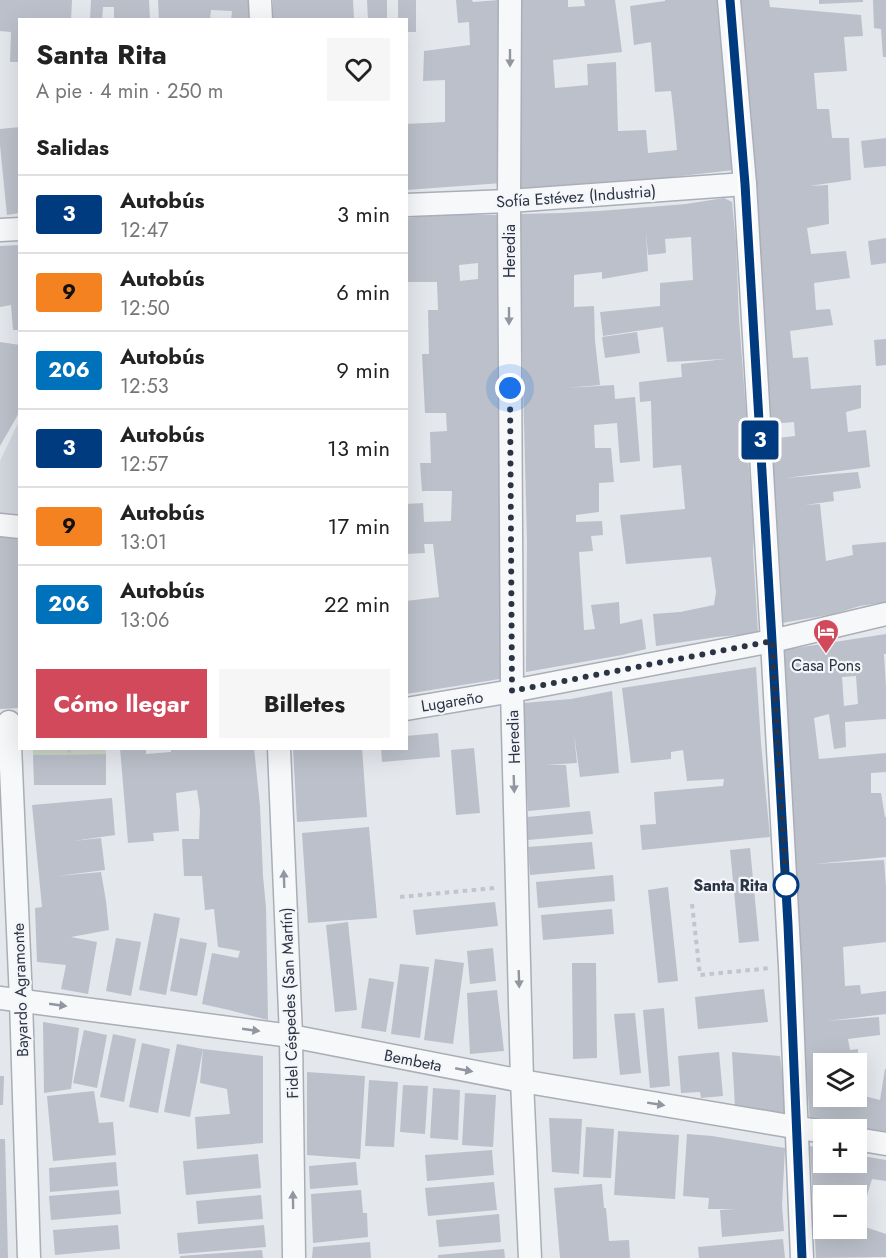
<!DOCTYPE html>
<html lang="es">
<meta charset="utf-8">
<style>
body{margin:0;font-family:Jost,sans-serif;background:#f6f6f6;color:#222;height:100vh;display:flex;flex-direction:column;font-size:22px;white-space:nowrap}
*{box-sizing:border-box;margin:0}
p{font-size:20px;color:#767676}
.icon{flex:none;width:33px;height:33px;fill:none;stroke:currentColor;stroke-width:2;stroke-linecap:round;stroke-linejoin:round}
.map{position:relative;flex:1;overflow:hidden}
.drawer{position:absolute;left:18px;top:18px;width:390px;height:732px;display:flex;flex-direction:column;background:#fff;border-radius:0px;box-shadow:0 6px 24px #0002}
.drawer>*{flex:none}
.badge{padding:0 12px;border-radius:4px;font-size:21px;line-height:39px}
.controls{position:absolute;left:813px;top:1053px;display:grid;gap:12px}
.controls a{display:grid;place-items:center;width:54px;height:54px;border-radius:0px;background:#fff;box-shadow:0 6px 24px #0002;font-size:30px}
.you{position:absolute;width:30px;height:30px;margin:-15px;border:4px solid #fff;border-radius:50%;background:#1a73e8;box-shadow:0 0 0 9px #1a73e833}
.map>.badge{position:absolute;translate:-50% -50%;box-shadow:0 0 0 3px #fff}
h2{padding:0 18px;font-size:22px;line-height:54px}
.round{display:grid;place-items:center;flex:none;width:63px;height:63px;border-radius:0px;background:#f6f6f6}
.overview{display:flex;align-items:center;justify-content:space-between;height:102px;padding:0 18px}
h1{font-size:28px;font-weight:700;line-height:45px}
.action{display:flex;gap:12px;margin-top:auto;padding:12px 18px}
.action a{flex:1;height:69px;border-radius:0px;background:#d1495b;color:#fff;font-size:24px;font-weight:700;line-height:69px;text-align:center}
.action a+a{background:#f6f6f6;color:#222}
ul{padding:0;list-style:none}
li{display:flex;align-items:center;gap:18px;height:78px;padding:0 18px;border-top:2px solid #e0e0e0}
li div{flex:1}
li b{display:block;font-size:22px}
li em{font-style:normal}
li .badge{min-width:66px;font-weight:700;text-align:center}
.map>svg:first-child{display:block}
.built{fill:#d2d6de}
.green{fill:#c9d6c5}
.building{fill:#bbc0ca;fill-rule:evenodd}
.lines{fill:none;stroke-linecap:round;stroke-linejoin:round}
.minor-casing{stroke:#a9aeb7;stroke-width:25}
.path{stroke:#c2c5cb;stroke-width:4;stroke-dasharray:4.5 4.5;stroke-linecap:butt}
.minor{stroke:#f7f8fa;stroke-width:22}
.oneway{fill:#9196a0}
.line-casing{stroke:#fff;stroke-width:14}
.line{stroke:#003b80;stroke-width:9}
.walk{stroke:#2b3445;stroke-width:6;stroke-dasharray:0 10.8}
.stop-dot{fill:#fff;stroke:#003b80;stroke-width:3}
.labels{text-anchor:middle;stroke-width:4.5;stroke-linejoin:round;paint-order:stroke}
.street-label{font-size:16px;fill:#2b3445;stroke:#f4f6f9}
.poi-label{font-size:16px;fill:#2b3445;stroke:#f4f6f9}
.stop-label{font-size:16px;font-weight:bold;fill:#2b3445;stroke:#f4f6f9;text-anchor:end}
</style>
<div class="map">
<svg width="886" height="1258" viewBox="0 0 886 1258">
<rect width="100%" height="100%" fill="#e4e7ec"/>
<polygon class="built" points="19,421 19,520 0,513 0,461"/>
<polygon class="green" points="33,749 106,749 106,754 33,755"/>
<g class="building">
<polygon points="0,0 72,0 71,20 20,20 20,62 10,62 11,32 0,31"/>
<polygon points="91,0 149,0 150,20 114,20 114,7 103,7 102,20 90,20"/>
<polygon points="158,0 249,0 250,20 231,20 232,11 211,10 210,20 159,20"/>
<polygon points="273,0 353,0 354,20 273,20"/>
<polygon points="367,0 387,0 387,20 368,20"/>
<polygon points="398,0 416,0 416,32 406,32 406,20 398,20"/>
<polygon points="456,0 472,0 473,2 499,0 502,183 406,190 406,124 445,122 445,80 423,81 424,51 470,45 469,22 458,23"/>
<polygon points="519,0 568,0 568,7 585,6 584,0 615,0 622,52 553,60 555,88 588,85 587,64 616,62 618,131 646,130 648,153 677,150 674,117 671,91 655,92 651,42 634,45 630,6 665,1 665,0 721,0 734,170 664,178 520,188"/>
<polygon points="740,0 769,0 770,7 861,15 863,36 844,37 847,71 814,73 817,109 829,109 832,138 849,138 851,180 809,186 828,185 829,224 807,228 811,254 846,251 850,278 814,283 816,310 830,309 833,325 790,331 793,358 808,357 811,389 861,385 861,408 846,412 848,432 866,430 870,467 786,478 858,472 861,488 833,492 834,501 805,505 820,504 826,561 853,555 852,545 886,542 886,602 860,606 833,614 782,623 769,439 795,436 794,422 770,424 769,392 763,313 760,240 751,111"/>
<polygon points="819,0 863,0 863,2 819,4"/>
<polygon points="873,0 886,0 886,57 883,57 881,29 874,28"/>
<polygon points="20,127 20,213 7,215 0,145 0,129"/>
<polygon points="886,138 886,166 864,168 861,141"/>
<polygon points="724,198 732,202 736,243 739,319 748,437 748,457 754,527 753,551 758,633 717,637 656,646 653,614 680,612 714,605 716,592 711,557 626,564 620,515 685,509 681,465 653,468 651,401 640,402 639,382 682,377 681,364 725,359 667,362 663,327 603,336 600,312 660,306 660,283 693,280 691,237 665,239 666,253 648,255 646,232 648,271 602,279 602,272 574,275 574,307 594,306 595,341 600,385 565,388 614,385 615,399 635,397 640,461 620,463 617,423 594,425 595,448 611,448 614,482 599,483 599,512 576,515 576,522 602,521 603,535 591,536 593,551 579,552 584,630 595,629 591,605 619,602 620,624 642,619 646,649 622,655 526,672 527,542 522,344 521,214 562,213 599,211 686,204"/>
<path d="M433,215H499L506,678L406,694V601L439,597L433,544H424L425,553L406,554V504L423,503L424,522L451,521L452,491H422L420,463H431L430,432L447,431L446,413H425L422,354H429L428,310H438L437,282H406V218ZM478,263V279L460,281L459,265Z"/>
<polygon points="886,238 886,263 871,265 868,241"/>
<polygon points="20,245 20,330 13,330 11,305 0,307 0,246"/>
<polygon points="637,332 640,353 605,358 602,337"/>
<polygon points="886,339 886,365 876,366 874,340"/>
<polygon points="0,342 20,345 20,411 0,446"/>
<polygon points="0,535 20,540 20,708 0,709"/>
<path d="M886,634V654H884L886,687V719L845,722L846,747L834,749L829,714L814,718L819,759L886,753V772L871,773V793H881L885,817H886V857L814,864L884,860L886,887V942L843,947L845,986L860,985L861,994L886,991V1014L827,1021L879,1017L880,1035L848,1039L850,1050L858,1049V1064H824V1096H856V1094L880,1100L885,1069H886V1136L810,1123L801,991L793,821V799L789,762L783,650ZM856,676L858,704L844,706L842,677Z"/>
<polygon points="756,667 761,743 770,837 642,850 640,825 656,824 654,792 723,786 724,779 687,781 683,750 671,752 671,759 631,763 622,688"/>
<polygon points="612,691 619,773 580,777 574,734 577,763 546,765 566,765 570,807 528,811 525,767 523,703 571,699"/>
<polygon points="438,733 440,757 382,762 381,748 406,748 406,736"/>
<polygon points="120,748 146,748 146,754 171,752 171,748 254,748 260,806 263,876 266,907 268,1020 229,1010 202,1004 212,953 238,958 240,951 218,947 214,909 205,910 202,876 184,876 182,839 199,839 200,810 197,790 176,793 179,831 153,833 154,841 128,843"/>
<polygon points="293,748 362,748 367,817 297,822"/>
<polygon points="474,748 480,813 456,815 451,750"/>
<polygon points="106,754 106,785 34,785 33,755"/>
<polygon points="112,798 115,835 73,841 101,838 105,870 57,876 101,872 106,901 109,930 71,937 97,942 88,994 61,989 66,965 37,962 35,908 42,907 32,805"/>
<polygon points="590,811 593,834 528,840 527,817"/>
<polygon points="369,827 377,918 308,923 302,833"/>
<polygon points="592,842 595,869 530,875 528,847"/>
<polygon points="750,848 759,941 739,943 730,850"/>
<polygon points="613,875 615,901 538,908 536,882"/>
<polygon points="668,887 678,981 658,983 648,890"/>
<polygon points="495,902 498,926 416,935 413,910"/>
<polygon points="612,909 614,934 543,940 541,915"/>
<polygon points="154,913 180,918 166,995 139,990"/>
<polygon points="348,922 357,1010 335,1012 326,925"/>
<polygon points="116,938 141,942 131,996 106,991"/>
<polygon points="180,938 207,943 197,996 170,991"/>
<polygon points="493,948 496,981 470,984 467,951"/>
<polygon points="435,959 464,963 453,1044 424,1040"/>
<polygon points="572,963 596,963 597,1058 573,1059"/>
<polygon points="400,964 429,967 420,1038 391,1034"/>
<polygon points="369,978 394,982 386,1032 361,1028"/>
<polygon points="764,989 768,1022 698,1029 695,997"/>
<polygon points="497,990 504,1051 470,1054 467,993"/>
<polygon points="664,1008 670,1086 650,1088 643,1010"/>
<polygon points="635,1013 641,1073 620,1075 614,1014"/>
<polygon points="43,1022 79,1028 71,1089 44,1093"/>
<polygon points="84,1030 107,1035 97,1088 73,1083"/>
<polygon points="113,1034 136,1039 124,1102 100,1097"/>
<polygon points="142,1043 170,1049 158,1113 129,1107"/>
<polygon points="177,1044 203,1049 190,1117 164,1112"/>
<polygon points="203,1049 263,1056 263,1143 197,1149 195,1117 230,1114 227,1089 200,1083"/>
<polygon points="719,1052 723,1096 701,1098 700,1092 681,1093 678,1056"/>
<polygon points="732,1052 780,1056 784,1087 785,1115 735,1108"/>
<polygon points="307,1072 365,1076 360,1159 307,1155"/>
<polygon points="0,1076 4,1076 3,1105 0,1105"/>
<polygon points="369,1080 398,1082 394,1147 365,1146"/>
<polygon points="403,1085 428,1086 425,1134 400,1132"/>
<polygon points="433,1088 460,1090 458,1140 430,1138"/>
<polygon points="94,1091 99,1123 113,1122 116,1155 53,1161 47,1096"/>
<polygon points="465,1093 496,1095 493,1147 462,1145"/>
<polygon points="549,1118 582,1119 579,1174 552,1172"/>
<polygon points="586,1127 614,1129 611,1178 583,1177"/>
<polygon points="618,1131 679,1135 675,1199 614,1195"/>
<polygon points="687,1134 712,1136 785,1148 782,1205 784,1231 722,1237 720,1210 735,1209 708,1209 709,1198 683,1196"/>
<polygon points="0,1139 5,1139 8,1258 0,1258"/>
<path d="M810,1146L824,1149V1162H856V1155L886,1160V1181L872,1179L866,1199L862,1226L886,1234V1257L816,1258ZM824,1196H856V1228H824Z"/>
<polygon points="492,1150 494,1175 427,1181 425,1155"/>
<polygon points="258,1154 261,1188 186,1195 183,1161"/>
<polygon points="116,1162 118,1186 50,1192 49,1168"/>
<polygon points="356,1162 358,1185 310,1189 309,1166"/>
<polygon points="494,1182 497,1210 428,1216 425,1188"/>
<polygon points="602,1184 604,1208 606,1208 609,1241 629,1240 630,1258 560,1258 554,1188"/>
<polygon points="119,1190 121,1214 51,1220 49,1196"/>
<polygon points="361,1190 363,1213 367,1213 368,1237 313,1243 311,1194"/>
<polygon points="261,1195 263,1219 198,1224 196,1201"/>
<polygon points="499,1214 501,1242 439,1247 436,1220"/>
<polygon points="118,1225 120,1249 55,1255 53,1230"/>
<polygon points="264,1225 266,1247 179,1254 177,1233"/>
<polygon points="783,1239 785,1258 699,1258 698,1247"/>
<polygon points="370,1242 371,1258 312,1258 313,1247"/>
<polygon points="504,1249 505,1258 438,1258 438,1255"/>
<polygon points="262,1250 263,1258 180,1258 180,1256"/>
</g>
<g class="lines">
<defs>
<g id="minor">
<polyline points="260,0 261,20"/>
<polyline points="510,0 509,201 512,691 522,1081 530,1258"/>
<polyline points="729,0 745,184 772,641 790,966 802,1258"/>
<polyline points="406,205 509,201 745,184"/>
<polyline points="0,230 20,229"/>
<polyline points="0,525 20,527"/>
<polyline points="406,709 512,691 772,641 886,614"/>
<polyline points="9,722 21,1000 29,1258"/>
<polyline points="279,748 291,1036 294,1258"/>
<polyline points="0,998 291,1036 522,1081 824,1132"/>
<polyline points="856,1139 886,1144"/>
</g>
</defs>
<use href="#minor" class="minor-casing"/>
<g class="path">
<polyline points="69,748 69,754"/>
<polyline points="400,897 495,888"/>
<polyline points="692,904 700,975 771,968"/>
</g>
<use href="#minor" class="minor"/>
</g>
<defs><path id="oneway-solid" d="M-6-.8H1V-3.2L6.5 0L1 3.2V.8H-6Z" transform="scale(1.5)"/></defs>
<g class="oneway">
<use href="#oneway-solid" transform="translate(510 58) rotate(90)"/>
<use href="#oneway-solid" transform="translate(509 316) rotate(90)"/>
<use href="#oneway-solid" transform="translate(514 784) rotate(88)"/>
<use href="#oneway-solid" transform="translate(284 879) rotate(-92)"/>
<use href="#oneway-solid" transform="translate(519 979) rotate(88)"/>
<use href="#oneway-solid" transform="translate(58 1005) rotate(8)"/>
<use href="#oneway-solid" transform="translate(251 1030) rotate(8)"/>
<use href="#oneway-solid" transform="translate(464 1070) rotate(11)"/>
<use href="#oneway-solid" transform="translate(656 1104) rotate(9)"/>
<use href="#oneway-solid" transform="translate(293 1200) rotate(-91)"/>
</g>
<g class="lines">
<defs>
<polyline id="line" points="730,0 745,184 772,641 788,925 802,1258"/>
</defs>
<use href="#line" class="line-casing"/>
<use href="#line" class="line"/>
<polyline class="walk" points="510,388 512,691 772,641 786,885"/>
</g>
<defs>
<symbol id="hotel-pin" viewBox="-11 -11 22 30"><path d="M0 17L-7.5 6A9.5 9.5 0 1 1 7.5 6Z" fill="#d1495b" stroke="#f4f6f9"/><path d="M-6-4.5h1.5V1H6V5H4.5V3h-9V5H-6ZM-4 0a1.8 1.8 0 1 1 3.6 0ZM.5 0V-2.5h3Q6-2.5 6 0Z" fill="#fff"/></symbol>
</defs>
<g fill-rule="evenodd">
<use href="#hotel-pin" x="811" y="617" width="30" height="40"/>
</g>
<circle class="stop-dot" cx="786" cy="885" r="12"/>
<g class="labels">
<g class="street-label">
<text transform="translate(576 196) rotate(-4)" y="6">Sofía Estévez (Industria)</text>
<text transform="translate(509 251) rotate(-90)" y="6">Heredia</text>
<text transform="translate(452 701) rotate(-9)" y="6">Lugareño</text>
<text transform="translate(513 737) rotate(-92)" y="6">Heredia</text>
<text transform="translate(20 990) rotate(-92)" y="6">Bayardo Agramonte</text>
<text transform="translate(289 1003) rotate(-92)" y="6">Fidel Céspedes (San Martín)</text>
<text transform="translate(413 1060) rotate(11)" y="6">Bembeta</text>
</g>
<g class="poi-label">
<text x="826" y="671">Casa Pons</text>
</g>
<g class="stop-label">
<text x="768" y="891">Santa Rita</text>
</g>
</g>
</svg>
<div class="controls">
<a><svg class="icon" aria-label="layers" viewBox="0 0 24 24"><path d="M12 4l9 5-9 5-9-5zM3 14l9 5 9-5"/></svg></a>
<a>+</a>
<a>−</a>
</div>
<div class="you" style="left:510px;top:388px"></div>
<b class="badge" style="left:760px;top:440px;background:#003b80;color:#fff">3</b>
<section class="drawer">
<div class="overview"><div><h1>Santa Rita</h1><p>A pie · 4 min · 250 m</p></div><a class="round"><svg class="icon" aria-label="heart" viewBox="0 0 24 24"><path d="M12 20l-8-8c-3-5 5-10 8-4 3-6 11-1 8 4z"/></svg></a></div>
<h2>Salidas</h2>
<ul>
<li><span class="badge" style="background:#003b80;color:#fff">3</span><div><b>Autobús</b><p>12:47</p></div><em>3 min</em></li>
<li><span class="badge" style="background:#f58220;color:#111">9</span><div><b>Autobús</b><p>12:50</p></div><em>6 min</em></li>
<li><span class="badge" style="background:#0072bc;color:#fff">206</span><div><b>Autobús</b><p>12:53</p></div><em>9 min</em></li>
<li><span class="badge" style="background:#003b80;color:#fff">3</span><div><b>Autobús</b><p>12:57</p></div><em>13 min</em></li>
<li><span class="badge" style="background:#f58220;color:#111">9</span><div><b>Autobús</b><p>13:01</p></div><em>17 min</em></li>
<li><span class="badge" style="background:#0072bc;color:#fff">206</span><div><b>Autobús</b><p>13:06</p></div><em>22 min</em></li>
</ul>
<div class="action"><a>Cómo llegar</a><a>Billetes</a></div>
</section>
</div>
